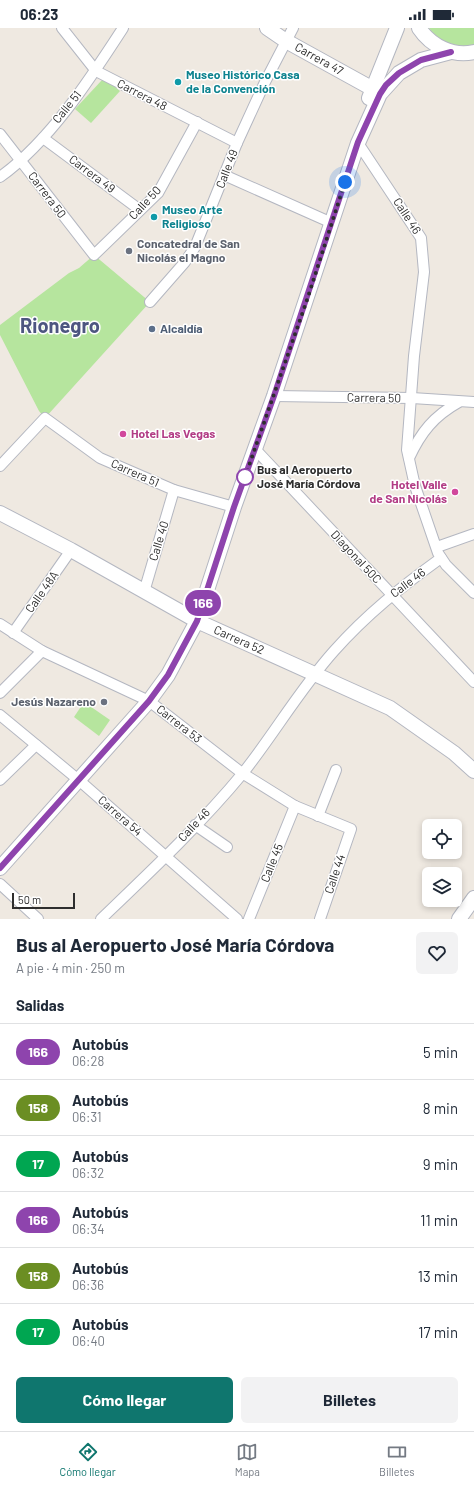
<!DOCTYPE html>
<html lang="es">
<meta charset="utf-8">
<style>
body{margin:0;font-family:Barlow,sans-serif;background:#f2f2f3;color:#1f2937;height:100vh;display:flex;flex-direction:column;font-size:15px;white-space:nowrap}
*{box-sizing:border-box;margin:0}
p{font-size:13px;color:#747a83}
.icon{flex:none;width:22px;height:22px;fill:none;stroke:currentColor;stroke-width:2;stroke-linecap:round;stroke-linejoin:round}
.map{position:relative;height:891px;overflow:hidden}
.panel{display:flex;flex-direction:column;background:#fff;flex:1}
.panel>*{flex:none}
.badge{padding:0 8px;border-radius:13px;font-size:14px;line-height:26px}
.tools{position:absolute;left:422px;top:791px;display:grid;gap:8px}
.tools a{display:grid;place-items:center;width:40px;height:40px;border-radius:6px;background:#fff;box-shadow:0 2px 6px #0003;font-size:20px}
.scale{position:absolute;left:12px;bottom:10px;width:63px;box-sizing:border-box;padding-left:4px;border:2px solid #2e2e2e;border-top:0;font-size:11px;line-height:14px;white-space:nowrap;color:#2e2e2e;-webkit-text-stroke:3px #fff;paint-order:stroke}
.you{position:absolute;width:20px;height:20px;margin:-10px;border:3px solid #fff;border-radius:50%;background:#1a73e8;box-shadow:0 0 0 6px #1a73e833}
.map>.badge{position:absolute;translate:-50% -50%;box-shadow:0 0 0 2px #fff}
h2{padding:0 16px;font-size:15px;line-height:36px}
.round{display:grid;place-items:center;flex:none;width:42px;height:42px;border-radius:6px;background:#f2f2f3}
.summary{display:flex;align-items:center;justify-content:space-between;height:68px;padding:0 16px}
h1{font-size:19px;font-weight:700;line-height:30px}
.button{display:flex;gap:8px;margin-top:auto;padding:8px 16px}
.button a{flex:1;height:46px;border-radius:6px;background:#0f766e;color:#fff;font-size:16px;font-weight:700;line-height:46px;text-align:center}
.button a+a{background:#f2f2f3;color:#1f2937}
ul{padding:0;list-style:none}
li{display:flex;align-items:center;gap:12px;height:56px;padding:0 16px;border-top:1px solid #e0e1e3}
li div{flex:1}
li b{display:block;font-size:15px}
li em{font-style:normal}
li .badge{min-width:44px;font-weight:700;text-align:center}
.status{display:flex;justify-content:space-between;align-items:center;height:28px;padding:0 20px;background:#fff;direction:ltr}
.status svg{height:11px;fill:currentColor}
.tabs{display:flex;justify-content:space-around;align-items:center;height:56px;border-top:1px solid #e0e1e3;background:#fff;font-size:11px;color:#747a83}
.tabs a{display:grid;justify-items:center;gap:2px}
.tabs .selected{color:#0f766e}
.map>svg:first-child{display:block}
.green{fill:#b6e59e}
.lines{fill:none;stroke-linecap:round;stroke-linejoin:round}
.street-casing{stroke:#b4b7c1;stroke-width:12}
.secondary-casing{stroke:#b4b7c1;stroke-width:16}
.street{stroke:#fff;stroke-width:10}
.secondary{stroke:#fff;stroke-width:14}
.line-casing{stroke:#fff;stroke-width:9}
.line{stroke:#8e44ad;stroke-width:6}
.walk{stroke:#2e2e2e;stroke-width:4;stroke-dasharray:0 7.2}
.culture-dot{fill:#0f9aa8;stroke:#fff;stroke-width:1.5}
.worship-dot{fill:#6b7280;stroke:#fff;stroke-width:1.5}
.service-dot{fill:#5c6f8a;stroke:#fff;stroke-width:1.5}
.hotel-dot{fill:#d1479c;stroke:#fff;stroke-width:1.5}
.stop-dot{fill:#fff;stroke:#8e44ad;stroke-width:2}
.labels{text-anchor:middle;stroke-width:3;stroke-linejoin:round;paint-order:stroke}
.street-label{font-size:12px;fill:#2e2e2e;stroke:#fff}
.culture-label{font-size:12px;font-weight:bold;fill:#0d838f;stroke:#fff;text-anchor:start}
.worship-label{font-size:12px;font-weight:bold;fill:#5b616d;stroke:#fff;text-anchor:start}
.service-label{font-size:12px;font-weight:bold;fill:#4e5e75;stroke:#fff;text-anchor:start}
.hotel-label{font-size:12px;font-weight:bold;fill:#b23c85;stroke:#fff;text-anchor:start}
.stop-label{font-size:12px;font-weight:bold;fill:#2e2e2e;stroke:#fff;text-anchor:start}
.town-label{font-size:20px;font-weight:bold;fill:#4d5680;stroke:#fff}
</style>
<div class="status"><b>06:23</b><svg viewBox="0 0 49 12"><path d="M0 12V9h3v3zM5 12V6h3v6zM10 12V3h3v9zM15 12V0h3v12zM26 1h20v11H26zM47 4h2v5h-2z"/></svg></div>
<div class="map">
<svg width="474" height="891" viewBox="0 0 474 891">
<rect width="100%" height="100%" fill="#efe9e1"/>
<g class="green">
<path d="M429,0H474V18C456,19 440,15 429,0Z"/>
<polygon points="102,52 108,53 120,63 91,95 75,81"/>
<polygon points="94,227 150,274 45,390 39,383 0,307 0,297 69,245 79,240"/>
<polygon points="84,674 110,692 99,708 74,689"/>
</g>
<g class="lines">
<defs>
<g id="street">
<polyline points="62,0 96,43 237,115"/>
<polyline points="0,106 94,227 158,165 197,94"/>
<polyline points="43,110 140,182"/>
<polyline points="358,115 421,210 424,244 414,328 407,422 415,458 438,525 446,537 474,565"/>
<polyline points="224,147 332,195"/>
<path d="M0,149C50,113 90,51 123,0"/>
<polyline points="150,274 185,234 195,219 237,115 265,54 293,0"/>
<polyline points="274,368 412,370 474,374"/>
<polyline points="255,421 474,654"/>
<path d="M409,430C421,404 434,388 459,374"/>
<polyline points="0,438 45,390 100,430 174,462 234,479"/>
<polyline points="437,519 474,506"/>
<polyline points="144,564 174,462"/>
<polyline points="0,596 42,623 149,673 242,745 295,778 351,801 320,891"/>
<polyline points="13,605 71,522"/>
<polyline points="0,665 42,623"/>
<polyline points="0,687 81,754 237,891"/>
<polyline points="0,752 36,717"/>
<polyline points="318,788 336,742"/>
<polyline points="195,797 227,819"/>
<polyline points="0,856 38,891"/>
<path d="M101,891C149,845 201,796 243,745C274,706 300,661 334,623C367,586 401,559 441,530"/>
<polyline points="249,891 295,778"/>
</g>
<g id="secondary">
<polyline points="267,0 286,13 373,61"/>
<path d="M419,0C431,18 453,29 474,24"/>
<polyline points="369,70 397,0"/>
<polyline points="0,485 71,522 197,593 390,680 454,725 474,743"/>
<polyline points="0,840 149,673 168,647 197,593 234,479 274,368 358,115 380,66 399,45 421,32 451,24"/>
<polyline points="459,891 474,870"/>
</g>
</defs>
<use href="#street" class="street-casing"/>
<use href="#secondary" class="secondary-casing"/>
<use href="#street" class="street"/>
<use href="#secondary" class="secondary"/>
</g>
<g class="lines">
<defs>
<polyline id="line" points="0,840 149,673 168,647 197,593 234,479 274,368 358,114 380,66 386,57 399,45 421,32 451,24"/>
</defs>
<use href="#line" class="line-casing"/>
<use href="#line" class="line"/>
<polyline class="walk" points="245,449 307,272 345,154"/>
</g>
<g class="culture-dot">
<circle cx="178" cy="54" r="4"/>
<circle cx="154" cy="189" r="4"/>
</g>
<g class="worship-dot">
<circle cx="129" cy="223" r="4"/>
<circle cx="104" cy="674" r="4"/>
</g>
<circle class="service-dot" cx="152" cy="301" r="4"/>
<g class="hotel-dot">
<circle cx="123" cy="406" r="4"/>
<circle cx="455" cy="464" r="4"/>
</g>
<circle class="stop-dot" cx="245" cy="449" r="8"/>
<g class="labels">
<g class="street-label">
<text transform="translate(319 31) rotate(29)" y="4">Carrera 47</text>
<text transform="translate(142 67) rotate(27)" y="4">Carrera 48</text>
<text transform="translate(67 79) rotate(-51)" y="4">Calle 51</text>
<text transform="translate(227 141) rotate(-69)" y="4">Calle 49</text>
<text transform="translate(92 146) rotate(37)" y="4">Carrera 49</text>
<text transform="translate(47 167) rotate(53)" y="4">Carrera 50</text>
<text transform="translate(145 175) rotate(-47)" y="4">Calle 50</text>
<text transform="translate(407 188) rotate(57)" y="4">Calle 46</text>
<text transform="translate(374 370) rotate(1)" y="4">Carrera 50</text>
<text transform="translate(135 445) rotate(24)" y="4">Carrera 51</text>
<text transform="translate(159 513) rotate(-73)" y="4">Calle 40</text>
<text transform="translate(356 529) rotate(47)" y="4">Diagonal 50C</text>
<text transform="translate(408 555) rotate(-37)" y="4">Calle 46</text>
<text transform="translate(42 564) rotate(-55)" y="4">Calle 48A</text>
<text transform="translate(239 612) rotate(24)" y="4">Carrera 52</text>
<text transform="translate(179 696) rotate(38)" y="4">Carrera 53</text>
<text transform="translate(120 788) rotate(41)" y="4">Carrera 54</text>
<text transform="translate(194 797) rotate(-47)" y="4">Calle 46</text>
<text transform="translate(272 835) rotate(-68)" y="4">Calle 45</text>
<text transform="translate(335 846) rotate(-71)" y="4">Calle 44</text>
</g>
<g class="culture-label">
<text x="186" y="51">Museo Histórico Casa<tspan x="186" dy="14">de la Convención</tspan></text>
<text x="162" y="186">Museo Arte<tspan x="162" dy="14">Religioso</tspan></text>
</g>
<g class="worship-label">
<text x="137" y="220">Concatedral de San<tspan x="137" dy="14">Nicolás el Magno</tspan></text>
<text x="96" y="678" text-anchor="end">Jesús Nazareno</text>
</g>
<g class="service-label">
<text x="160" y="305">Alcaldía</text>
</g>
<g class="hotel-label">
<text x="131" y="410">Hotel Las Vegas</text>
<text x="447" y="461" text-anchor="end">Hotel Valle<tspan x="447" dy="14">de San Nicolás</tspan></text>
</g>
<g class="stop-label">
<text x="257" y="446">Bus al Aeropuerto<tspan x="257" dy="14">José María Córdova</tspan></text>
</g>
<g class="town-label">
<text x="60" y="305">Rionegro</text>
</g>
</g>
</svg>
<div class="tools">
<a><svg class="icon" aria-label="locate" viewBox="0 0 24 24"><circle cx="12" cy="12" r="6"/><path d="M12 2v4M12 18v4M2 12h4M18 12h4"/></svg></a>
<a><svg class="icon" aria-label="layers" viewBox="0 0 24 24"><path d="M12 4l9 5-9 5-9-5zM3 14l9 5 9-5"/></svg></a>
</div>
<div class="scale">50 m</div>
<div class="you" style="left:345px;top:154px"></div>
<b class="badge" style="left:203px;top:575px;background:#8e44ad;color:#fff">166</b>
</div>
<section class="panel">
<div class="summary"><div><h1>Bus al Aeropuerto José María Córdova</h1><p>A pie · 4 min · 250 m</p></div><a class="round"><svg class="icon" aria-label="heart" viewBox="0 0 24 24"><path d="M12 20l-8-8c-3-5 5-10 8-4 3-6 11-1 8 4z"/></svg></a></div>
<h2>Salidas</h2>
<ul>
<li><span class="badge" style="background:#8e44ad;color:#fff">166</span><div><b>Autobús</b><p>06:28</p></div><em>5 min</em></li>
<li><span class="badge" style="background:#6b8e23;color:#fff">158</span><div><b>Autobús</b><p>06:31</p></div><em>8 min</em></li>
<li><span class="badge" style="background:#00a651;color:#fff">17</span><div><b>Autobús</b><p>06:32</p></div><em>9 min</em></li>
<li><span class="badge" style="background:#8e44ad;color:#fff">166</span><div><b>Autobús</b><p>06:34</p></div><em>11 min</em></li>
<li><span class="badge" style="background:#6b8e23;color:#fff">158</span><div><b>Autobús</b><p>06:36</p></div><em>13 min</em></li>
<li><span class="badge" style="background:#00a651;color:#fff">17</span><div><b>Autobús</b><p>06:40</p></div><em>17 min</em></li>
</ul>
<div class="button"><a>Cómo llegar</a><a>Billetes</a></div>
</section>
<nav class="tabs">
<a class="selected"><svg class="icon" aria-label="directions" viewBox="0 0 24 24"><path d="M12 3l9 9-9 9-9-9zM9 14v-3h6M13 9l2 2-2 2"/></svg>Cómo llegar</a>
<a><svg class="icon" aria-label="map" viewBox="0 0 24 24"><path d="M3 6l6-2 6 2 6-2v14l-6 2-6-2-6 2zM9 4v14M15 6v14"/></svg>Mapa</a>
<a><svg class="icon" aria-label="tickets" viewBox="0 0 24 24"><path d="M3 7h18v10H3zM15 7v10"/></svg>Billetes</a>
</nav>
